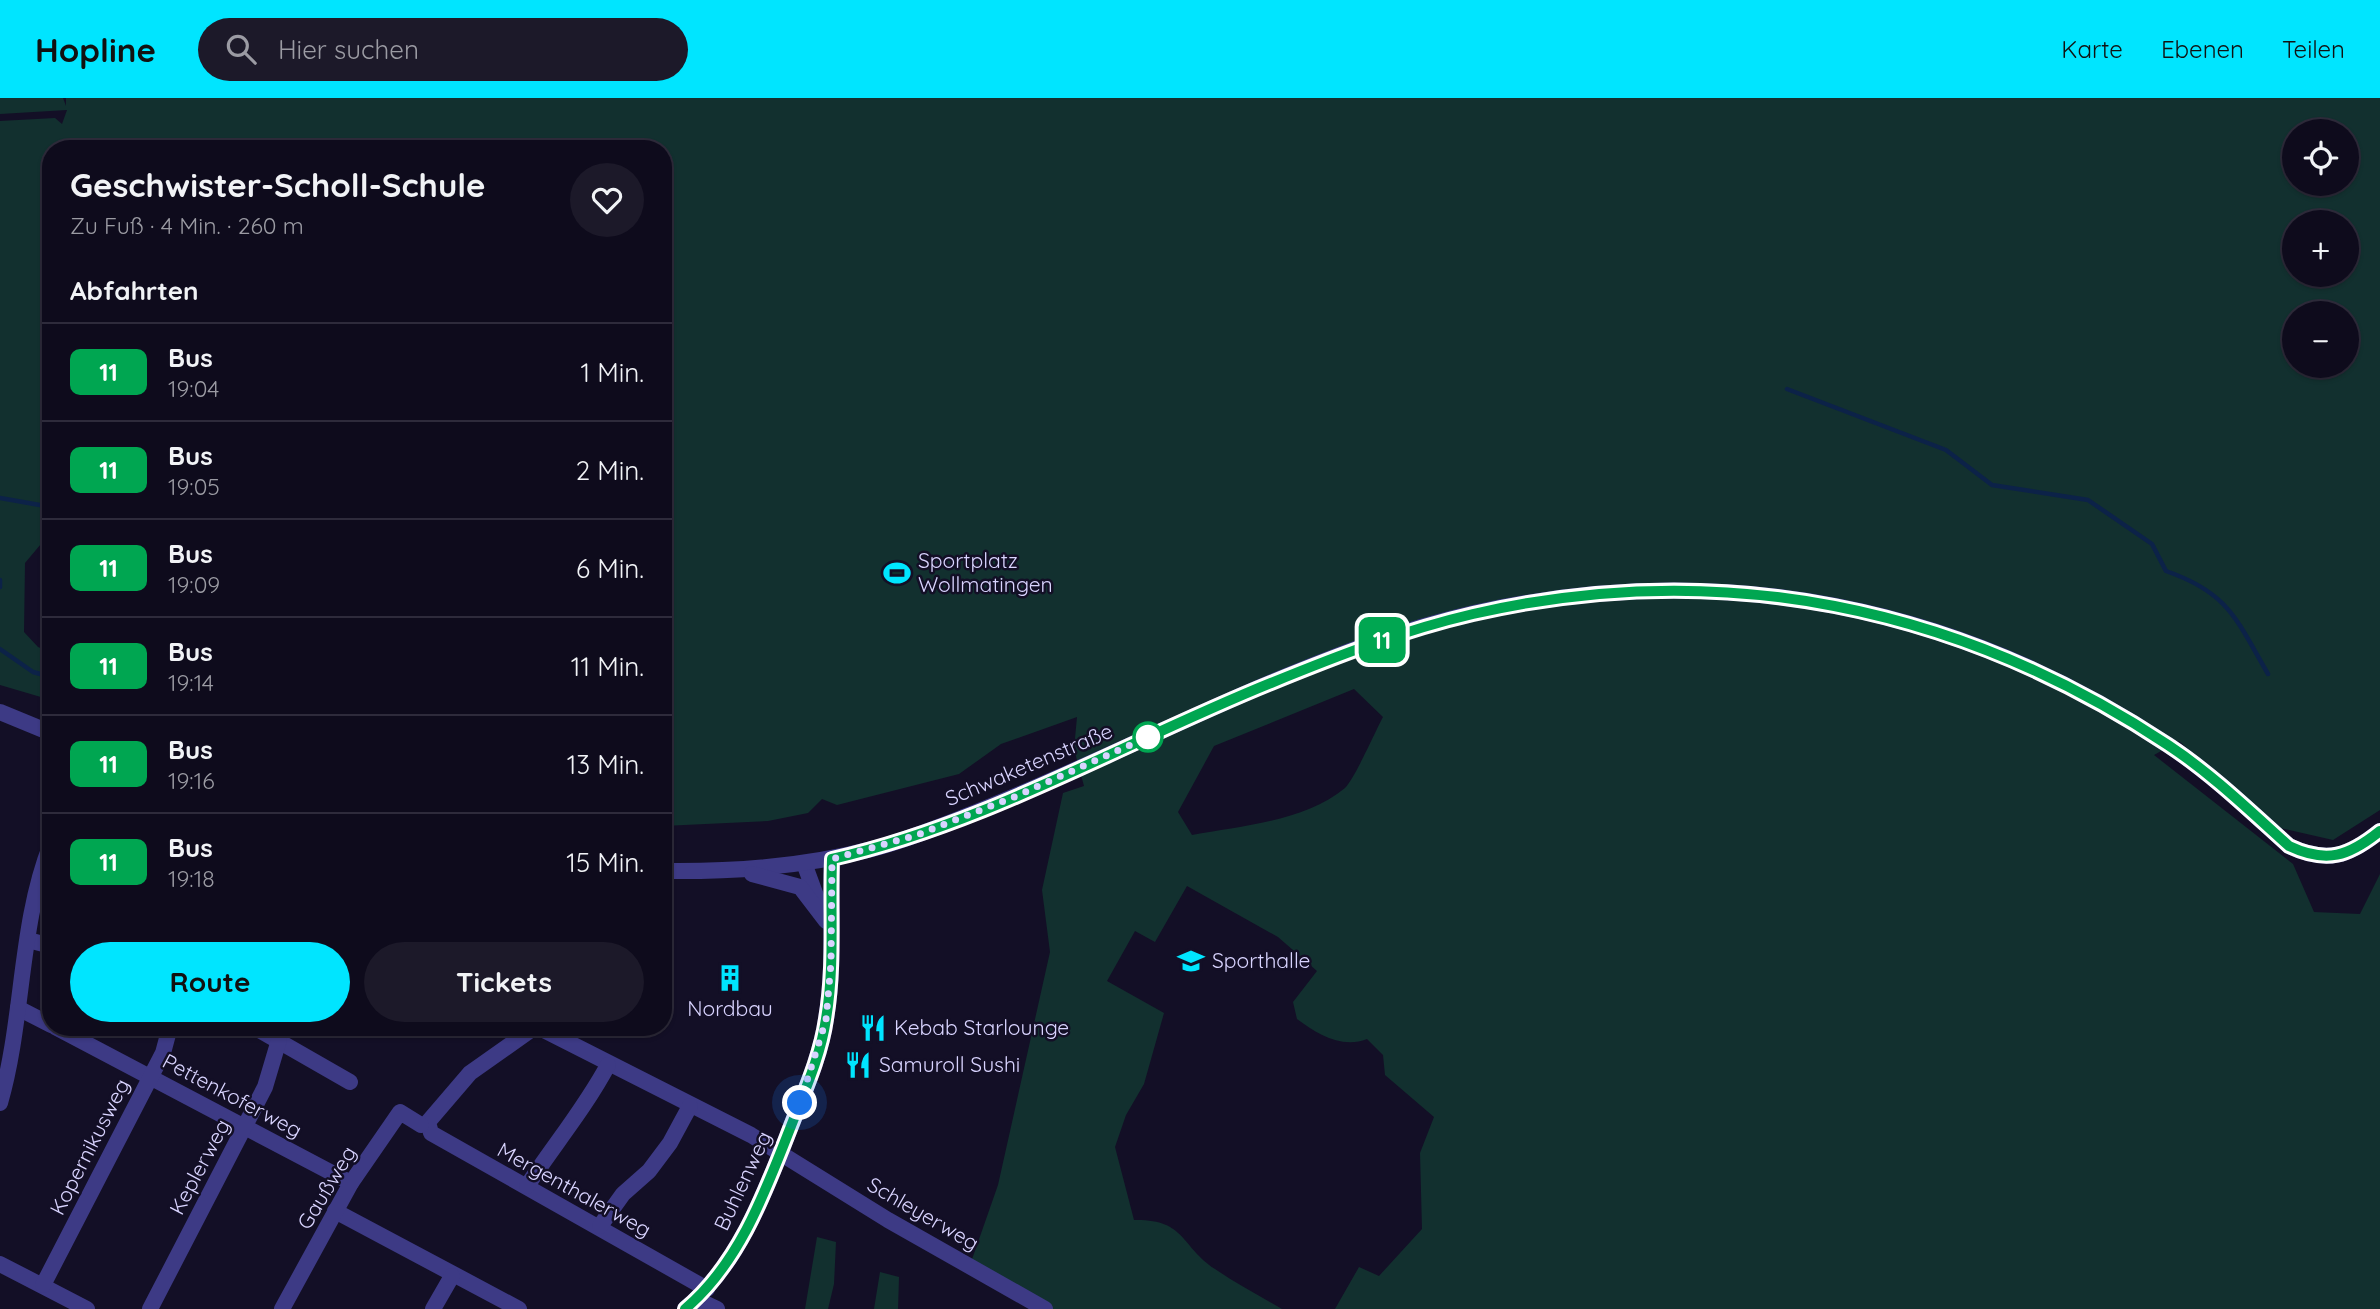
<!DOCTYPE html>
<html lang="de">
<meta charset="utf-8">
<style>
body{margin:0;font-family:Quicksand,sans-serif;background:#1c1929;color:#f1f3f6;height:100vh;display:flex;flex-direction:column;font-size:26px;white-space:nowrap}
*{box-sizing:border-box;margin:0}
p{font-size:23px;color:#9b9ba3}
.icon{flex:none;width:38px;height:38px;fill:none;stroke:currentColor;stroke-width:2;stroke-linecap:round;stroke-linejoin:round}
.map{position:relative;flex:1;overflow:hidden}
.details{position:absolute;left:42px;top:42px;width:630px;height:896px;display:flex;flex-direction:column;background:#0e0b1c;border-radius:28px;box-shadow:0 2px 5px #0004,0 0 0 2px #2e2b3b}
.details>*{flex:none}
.badge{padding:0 14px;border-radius:10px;font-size:24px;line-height:46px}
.fabs{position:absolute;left:2282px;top:21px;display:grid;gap:14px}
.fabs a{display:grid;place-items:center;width:77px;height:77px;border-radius:50%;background:#0e0b1c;box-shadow:0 2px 5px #0004,0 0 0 2px #2e2b3b;font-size:35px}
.you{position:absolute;width:35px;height:35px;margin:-18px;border:5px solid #fff;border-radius:50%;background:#1a73e8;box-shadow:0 0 0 10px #1a73e833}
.map>.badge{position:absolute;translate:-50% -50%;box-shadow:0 0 0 4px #fff}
h2{padding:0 28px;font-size:26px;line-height:63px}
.round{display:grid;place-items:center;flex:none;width:74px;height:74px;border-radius:37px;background:#1c1929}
.overview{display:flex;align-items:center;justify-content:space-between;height:119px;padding:0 28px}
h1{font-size:33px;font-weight:700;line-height:52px}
.button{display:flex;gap:14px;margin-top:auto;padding:14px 28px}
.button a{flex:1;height:80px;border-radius:42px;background:#00e5ff;color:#111;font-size:28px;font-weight:700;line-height:80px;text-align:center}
.button a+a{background:#1c1929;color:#f1f3f6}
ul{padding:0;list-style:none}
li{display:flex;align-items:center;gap:21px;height:98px;padding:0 28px;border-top:2px solid #2e2b3b}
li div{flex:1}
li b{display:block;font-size:26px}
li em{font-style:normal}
li .badge{min-width:77px;font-weight:700;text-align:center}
header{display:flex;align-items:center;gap:42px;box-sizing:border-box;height:98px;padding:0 35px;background:#00e5ff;color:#111}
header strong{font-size:33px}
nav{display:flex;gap:38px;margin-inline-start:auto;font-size:24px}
.search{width:490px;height:63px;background:#1c1929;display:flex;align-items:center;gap:18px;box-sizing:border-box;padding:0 24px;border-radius:38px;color:#9b9ba3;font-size:26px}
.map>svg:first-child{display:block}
.green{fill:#12302f;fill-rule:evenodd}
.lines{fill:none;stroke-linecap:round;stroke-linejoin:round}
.stream{stroke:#0c2248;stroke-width:4.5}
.street{stroke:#3d3a85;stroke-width:16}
.line-casing{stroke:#fff;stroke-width:16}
.line{stroke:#00a651;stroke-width:10}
.walk{stroke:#d9d4ff;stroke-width:7;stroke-dasharray:0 12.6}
.stop-dot{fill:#fff;stroke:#00a651;stroke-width:3.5}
.labels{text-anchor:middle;stroke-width:5;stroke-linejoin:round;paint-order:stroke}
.poi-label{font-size:21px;fill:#d9d4ff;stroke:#130f26;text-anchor:start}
.street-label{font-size:21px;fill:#d9d4ff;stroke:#130f26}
</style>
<header>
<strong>Hopline</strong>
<div class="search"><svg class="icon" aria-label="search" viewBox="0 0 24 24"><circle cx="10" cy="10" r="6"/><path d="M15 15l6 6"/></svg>Hier suchen</div>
<nav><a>Karte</a><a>Ebenen</a><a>Teilen</a></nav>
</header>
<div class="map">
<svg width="2380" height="1211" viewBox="0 0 2380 1211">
<rect width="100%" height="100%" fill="#130f26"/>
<g class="green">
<path d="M0,0H63L66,8V0H2380V712L2333,742L2280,730L2179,643L2154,657L2293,766L2314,814L2360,816L2380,776V1211H1335L1359,1169L1379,1178L1422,1131L1420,1055L1434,1019L1385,977L1383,957L1367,941C1342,951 1317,936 1297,921L1293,904L1317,873L1278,839L1187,788L1155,844L1135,833L1107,883L1164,915L1144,986L1126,1017L1115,1049L1134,1122C1186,1121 1180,1148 1215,1171C1237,1186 1260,1198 1282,1211H1045L970,1167L998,1087L1050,854L1042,792L1063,695L1084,688L1074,651L1077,619L1001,646L959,676L837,707L822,701L808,715L768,723L663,728V51H51V396H44L51,398V434L25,465L24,534L38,549L51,554V602L0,587V23L55,20L62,26L67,12L0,16ZM2294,33H2347V86H2294ZM2294,124H2347V177H2294ZM2294,215H2347V268H2294ZM1354,591L1383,619C1375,634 1355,680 1345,690C1305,723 1242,728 1192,737L1178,714L1214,648Z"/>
<polygon points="817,1139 836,1144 834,1186 828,1211 805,1211"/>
<polygon points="880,1174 899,1179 898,1211 874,1211"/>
</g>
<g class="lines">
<g class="stream">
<path d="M1787,291L1946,352L1992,387L2088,402L2152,446L2166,473C2229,495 2236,521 2268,576"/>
<polyline points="0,400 51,409"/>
<polyline points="0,482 0,489"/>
<polyline points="0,551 33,574 51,579"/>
</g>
<g class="street">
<polyline points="0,614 51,635"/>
<polyline points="804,765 819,806"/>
<path d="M663,773C733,774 803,769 872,751C908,742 943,727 979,713C1076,674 1171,627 1267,586C1334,558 1403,531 1474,515C1722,460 1958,507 2168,647C2212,676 2250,713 2289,748C2327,766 2349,758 2380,733"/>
<polyline points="752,776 800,789 826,823"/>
<polyline points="28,842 51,848"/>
<polyline points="18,910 51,927"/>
<polyline points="55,929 351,1085"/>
<polyline points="254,929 350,984"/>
<polyline points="535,929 470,975 428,1024 431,1035 707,1191"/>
<polyline points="538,929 751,1037 888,1122 1045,1211"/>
<path d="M0,1005C24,922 19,826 51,746"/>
<path d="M527,1088C554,1047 585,1010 608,967"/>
<polyline points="335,1113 519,1211"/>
<polyline points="600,1128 623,1096 649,1073 670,1045 690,1008"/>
<polyline points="0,1166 87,1211"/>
<polyline points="43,1187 163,955 170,929"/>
<polyline points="696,1201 717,1211"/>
<polyline points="150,1211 265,989 279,942"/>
<polyline points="282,1211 351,1085 400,1014 421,1027"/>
<polyline points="433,1211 452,1178"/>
<path d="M685,1211C741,1164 767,1089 793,1023C806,990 821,956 826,921C835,868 830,814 832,761"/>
</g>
</g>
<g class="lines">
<defs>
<path id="line" d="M685,1211C741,1164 767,1089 793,1023C806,990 821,956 826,921C835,868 830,814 832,761C986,726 1125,644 1271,585C1337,558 1404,532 1473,516C1720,459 1958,508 2168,647C2212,676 2250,713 2289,748C2327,766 2349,758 2380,733"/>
</defs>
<use href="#line" class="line-casing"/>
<use href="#line" class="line"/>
<polyline class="walk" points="800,1005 826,922 831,865 832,761 917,737 1014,699 1148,639"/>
</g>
<defs>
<symbol id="stadium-bare" viewBox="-9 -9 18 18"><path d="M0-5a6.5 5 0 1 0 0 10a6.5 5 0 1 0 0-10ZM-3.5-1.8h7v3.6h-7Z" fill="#00e5ff" stroke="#130f26" stroke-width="2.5" paint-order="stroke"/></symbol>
<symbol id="school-bare" viewBox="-9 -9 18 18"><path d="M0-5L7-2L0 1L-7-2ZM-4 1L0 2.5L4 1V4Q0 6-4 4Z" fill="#00e5ff" stroke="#130f26" stroke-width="2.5" paint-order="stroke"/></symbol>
<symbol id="building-bare" viewBox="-9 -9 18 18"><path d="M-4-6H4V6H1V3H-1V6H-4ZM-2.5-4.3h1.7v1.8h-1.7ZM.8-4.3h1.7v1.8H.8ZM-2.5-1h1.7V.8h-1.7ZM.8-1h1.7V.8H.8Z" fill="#00e5ff" stroke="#130f26" stroke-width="2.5" paint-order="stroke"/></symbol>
<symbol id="restaurant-bare" viewBox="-9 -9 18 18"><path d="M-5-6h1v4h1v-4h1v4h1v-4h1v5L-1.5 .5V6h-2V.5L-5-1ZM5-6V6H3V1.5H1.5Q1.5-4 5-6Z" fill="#00e5ff" stroke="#130f26" stroke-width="2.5" paint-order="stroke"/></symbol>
</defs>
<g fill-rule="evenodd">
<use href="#stadium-bare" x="878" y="456" width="38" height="38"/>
<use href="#school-bare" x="1172" y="844" width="38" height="38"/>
<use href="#building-bare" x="711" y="861" width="38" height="38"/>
<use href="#restaurant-bare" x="854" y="911" width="38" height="38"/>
<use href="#restaurant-bare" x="839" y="948" width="38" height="38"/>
</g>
<circle class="stop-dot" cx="1148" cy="639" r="14"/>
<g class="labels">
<g class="poi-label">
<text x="918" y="470">Sportplatz<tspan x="918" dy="24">Wollmatingen</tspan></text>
<text x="1212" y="870">Sporthalle</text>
<text x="730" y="918" text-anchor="middle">Nordbau</text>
<text x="894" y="937">Kebab Starlounge</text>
<text x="879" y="974">Samuroll Sushi</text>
</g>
<g class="street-label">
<text transform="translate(1029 667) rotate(-23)" y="7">Schwaketenstraße</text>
<text transform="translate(232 998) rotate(28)" y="7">Pettenkoferweg</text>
<text transform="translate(90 1049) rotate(-63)" y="7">Kopernikusweg</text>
<text transform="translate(200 1069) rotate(-62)" y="7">Keplerweg</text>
<text transform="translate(743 1083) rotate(-65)" y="7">Buhlenweg</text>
<text transform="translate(327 1090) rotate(-59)" y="7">Gaußweg</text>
<text transform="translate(574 1092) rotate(29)" y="7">Mergenthalerweg</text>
<text transform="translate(923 1116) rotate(30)" y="7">Schleyerweg</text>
</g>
</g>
</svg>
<div class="fabs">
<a><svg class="icon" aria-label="locate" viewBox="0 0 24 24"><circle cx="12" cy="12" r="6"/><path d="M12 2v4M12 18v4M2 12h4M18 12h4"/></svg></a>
<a>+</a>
<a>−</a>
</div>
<div class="you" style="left:800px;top:1005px"></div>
<b class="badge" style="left:1382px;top:542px;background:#00a651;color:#fff">11</b>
<section class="details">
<div class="overview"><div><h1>Geschwister-Scholl-Schule</h1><p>Zu Fuß · 4 Min. · 260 m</p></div><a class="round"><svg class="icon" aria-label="heart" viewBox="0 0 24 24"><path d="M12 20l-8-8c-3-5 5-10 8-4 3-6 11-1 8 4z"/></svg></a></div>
<h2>Abfahrten</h2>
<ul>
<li><span class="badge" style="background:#00a651;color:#fff">11</span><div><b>Bus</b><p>19:04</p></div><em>1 Min.</em></li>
<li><span class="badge" style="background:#00a651;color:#fff">11</span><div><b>Bus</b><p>19:05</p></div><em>2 Min.</em></li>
<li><span class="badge" style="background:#00a651;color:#fff">11</span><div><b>Bus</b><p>19:09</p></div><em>6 Min.</em></li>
<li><span class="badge" style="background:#00a651;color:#fff">11</span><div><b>Bus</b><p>19:14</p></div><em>11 Min.</em></li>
<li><span class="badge" style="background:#00a651;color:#fff">11</span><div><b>Bus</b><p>19:16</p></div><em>13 Min.</em></li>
<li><span class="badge" style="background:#00a651;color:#fff">11</span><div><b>Bus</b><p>19:18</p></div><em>15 Min.</em></li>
</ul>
<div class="button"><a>Route</a><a>Tickets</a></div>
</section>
</div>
